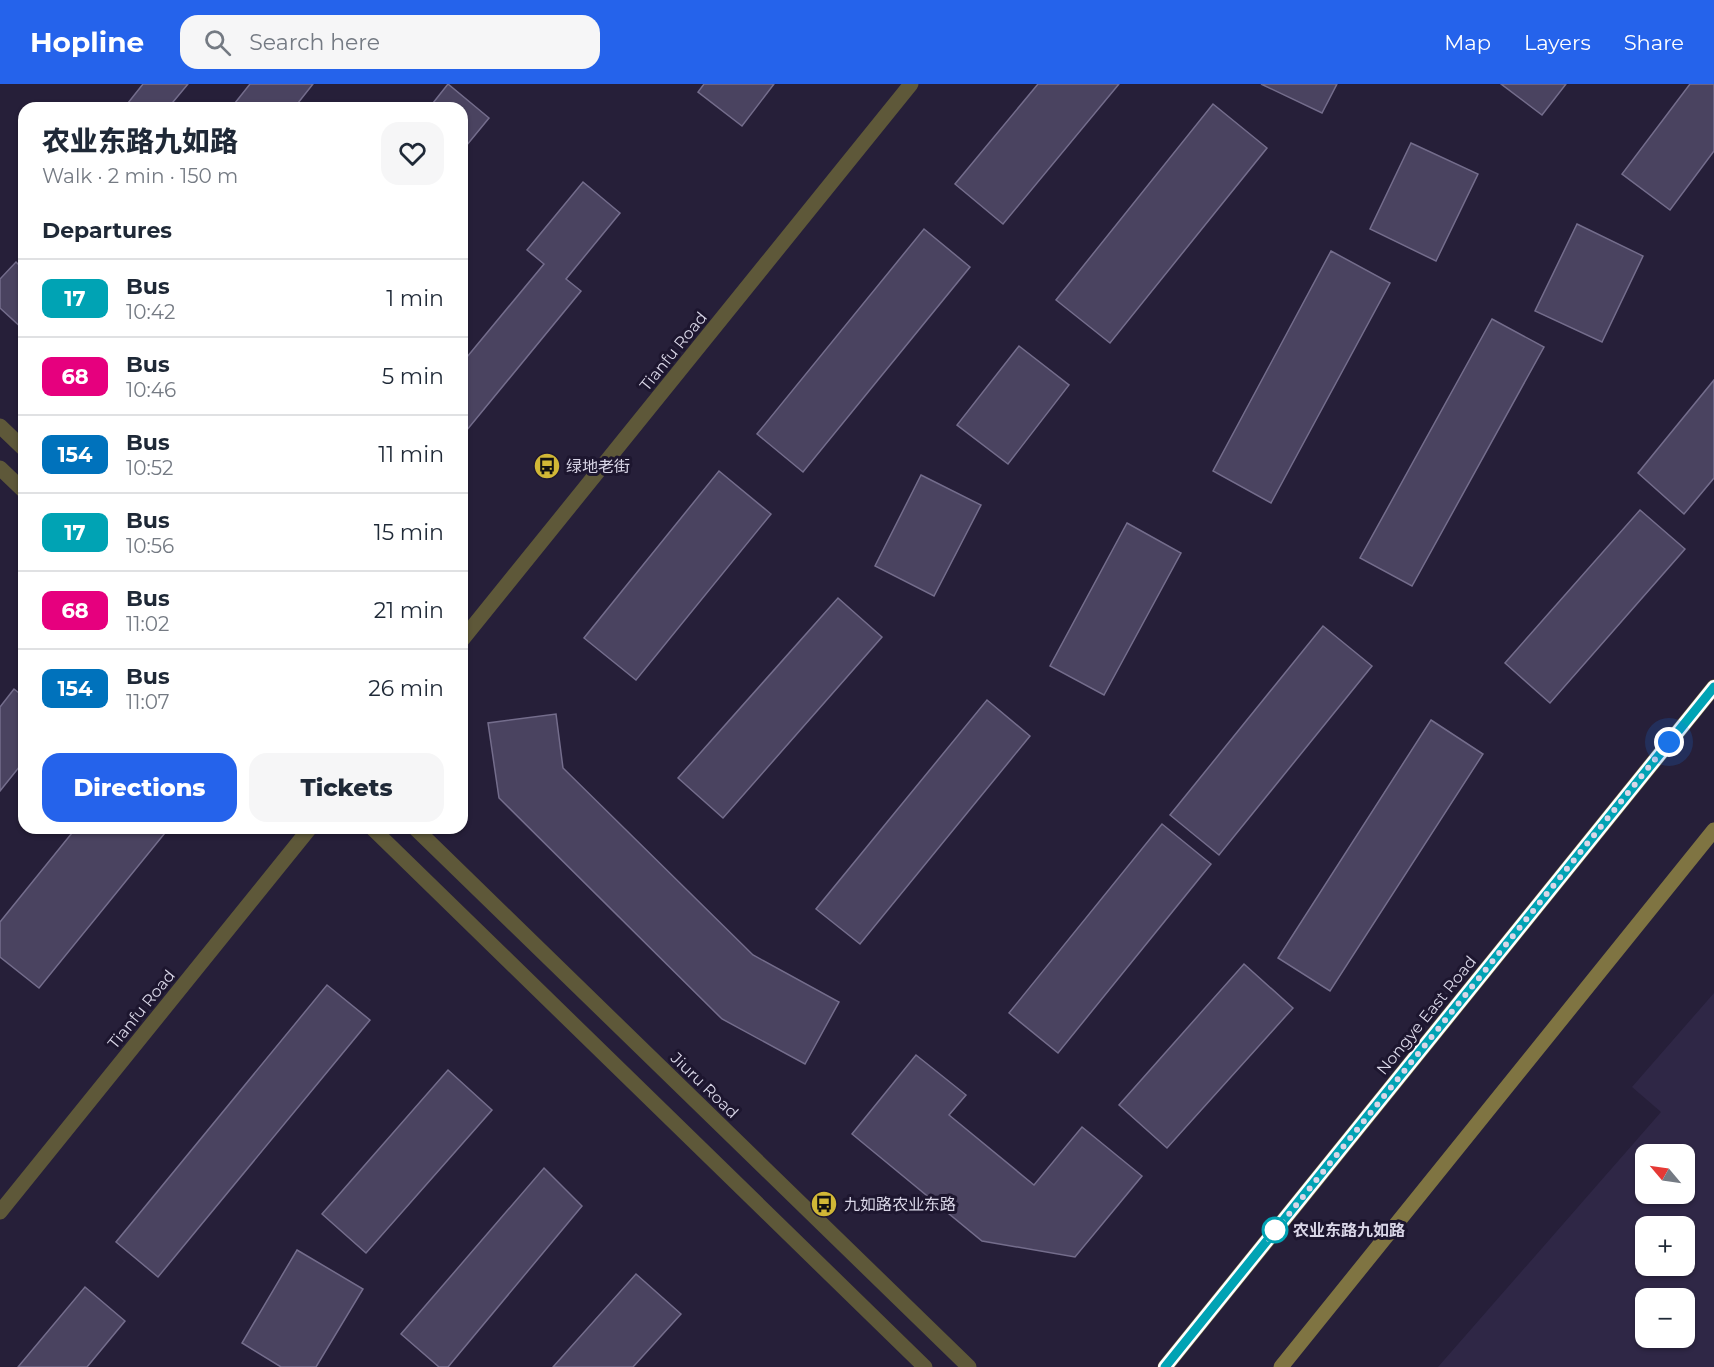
<!DOCTYPE html>
<meta charset="utf-8">
<style>
body{margin:0;font-family:Montserrat,"Noto Sans SC",sans-serif;background:#f6f6f7;color:#1f2937;height:100vh;display:flex;flex-direction:column;font-size:22px;white-space:nowrap}
*{box-sizing:border-box;margin:0}
p{font-size:20px;color:#747a83}
.icon{flex:none;width:33px;height:33px;fill:none;stroke:currentColor;stroke-width:2;stroke-linecap:round;stroke-linejoin:round}
.map{position:relative;flex:1;overflow:hidden}
.panel{position:absolute;left:18px;top:18px;width:450px;height:732px;display:flex;flex-direction:column;background:#fff;border-radius:18px;box-shadow:0 2px 4px #0004}
.panel>*{flex:none}
.badge{padding:0 12px;border-radius:9px;font-size:21px;line-height:39px}
.needle{width:39px;rotate:299deg}
.tools{position:absolute;left:1635px;top:1060px;display:grid;gap:12px}
.tools a{display:grid;place-items:center;width:60px;height:60px;border-radius:12px;background:#fff;box-shadow:0 2px 4px #0004;font-size:30px}
.you{position:absolute;width:30px;height:30px;margin:-15px;border:4px solid #fff;border-radius:50%;background:#1a73e8;box-shadow:0 0 0 9px #1a73e833}
.map>.badge{position:absolute;translate:-50% -50%;box-shadow:0 0 0 3px #fff}
h2{padding:0 24px;font-size:22px;line-height:54px}
.round{display:grid;place-items:center;flex:none;width:63px;height:63px;border-radius:18px;background:#f6f6f7}
.head{display:flex;align-items:center;justify-content:space-between;height:102px;padding:0 24px}
h1{font-size:28px;font-weight:800;line-height:45px}
.button{display:flex;gap:12px;margin-top:auto;padding:12px 24px}
.button a{flex:1;height:69px;border-radius:18px;background:#2563eb;color:#fff;font-size:24px;font-weight:800;line-height:69px;text-align:center}
.button a+a{background:#f6f6f7;color:#1f2937}
ul{padding:0;list-style:none}
li{display:flex;align-items:center;gap:18px;height:78px;padding:0 24px;border-top:2px solid #e0e1e3}
li div{flex:1}
li b{display:block;font-size:22px}
li em{font-style:normal}
li .badge{min-width:66px;font-weight:700;text-align:center}
header{display:flex;align-items:center;gap:36px;box-sizing:border-box;height:84px;padding:0 30px;background:#2563eb;color:#fff}
header strong{font-size:28px}
nav{display:flex;gap:33px;margin-inline-start:auto;font-size:21px}
.search{width:420px;height:54px;background:#f6f6f7;display:flex;align-items:center;gap:15px;box-sizing:border-box;padding:0 21px;border-radius:18px;color:#747a83;font-size:22px}
.map>svg:first-child{display:block}
.built{fill:#2f2746;fill-rule:evenodd}
.building{fill:#4a4360;stroke:#746d8c;stroke-width:1.5}
.lines{fill:none;stroke-linecap:round;stroke-linejoin:round}
.tertiary{stroke:#5e5839;stroke-width:15}
.secondary{stroke:#7f7442;stroke-width:15}
.line-casing{stroke:#fff;stroke-width:14}
.line{stroke:#00a3b4;stroke-width:9}
.walk{stroke:#d9d6e7;stroke-width:6;stroke-dasharray:0 10.8}
.stop-dot{fill:#fff;stroke:#00a3b4;stroke-width:3}
.labels{text-anchor:middle;stroke-width:6;stroke-linejoin:round;paint-order:stroke}
.street-label{font-size:16px;fill:#d9d6e7;stroke:#1d162f}
.poi-label{font-size:16px;fill:#d9d6e7;stroke:#1d162f;text-anchor:start}
.stop-label{font-size:16px;font-weight:bold;fill:#d9d6e7;stroke:#1d162f;text-anchor:start}
</style>
<header>
<strong>Hopline</strong>
<div class="search"><svg class="icon" aria-label="search" viewBox="0 0 24 24"><circle cx="10" cy="10" r="6"/><path d="M15 15l6 6"/></svg>Search here</div>
<nav><a>Map</a><a>Layers</a><a>Share</a></nav>
</header>
<div class="map">
<svg width="1714" height="1283" viewBox="0 0 1714 1283">
<rect width="100%" height="100%" fill="#261f39"/>
<path class="built" d="M1714,909V1283H1438L1661,1028L1632,1003ZM1646,1071H1684V1110H1646ZM1646,1143H1684V1182H1646ZM1646,1215H1684V1254H1646Z"/>
<g class="building">
<polygon points="143,0 188,0 168,24 124,24"/>
<polygon points="250,0 313,0 294,24 231,24"/>
<polygon points="448,0 489,34 462,67 462,24 429,24"/>
<polygon points="704,0 774,0 742,42 698,8"/>
<polygon points="1038,0 1119,0 1003,140 955,100"/>
<polygon points="1261,0 1337,0 1322,29"/>
<polygon points="1501,0 1566,0 1542,31"/>
<polygon points="1690,0 1714,0 1714,67 1670,126 1622,90"/>
<polygon points="1213,20 1267,64 1110,259 1056,216"/>
<polygon points="1411,59 1478,90 1436,177 1370,145"/>
<polygon points="583,98 620,129 566,195 581,207 462,352 462,279 544,180 527,166"/>
<polygon points="1577,140 1643,172 1602,258 1535,227"/>
<polygon points="924,145 970,183 803,388 757,350"/>
<polygon points="1331,167 1390,199 1271,419 1213,387"/>
<polygon points="16,178 24,186 24,246 0,224 0,195"/>
<polygon points="1492,235 1544,263 1412,502 1360,474"/>
<polygon points="1019,262 1069,301 1008,380 957,341"/>
<polygon points="1714,296 1714,394 1684,430 1638,389"/>
<polygon points="719,387 771,430 636,596 584,554"/>
<polygon points="921,391 981,421 934,512 875,482"/>
<polygon points="1640,426 1685,465 1550,619 1505,579"/>
<polygon points="1127,439 1181,469 1104,611 1050,582"/>
<polygon points="838,514 882,553 723,734 678,694"/>
<polygon points="1323,542 1372,582 1219,771 1170,731"/>
<polygon points="14,605 24,613 24,677 0,707 0,623"/>
<polygon points="987,616 1030,652 860,860 816,825"/>
<polygon points="556,630 563,684 753,871 839,918 805,980 722,935 499,714 488,639"/>
<polygon points="1431,636 1483,670 1330,907 1278,874"/>
<polygon points="1162,740 1211,780 1058,969 1009,929"/>
<polygon points="76,744 169,744 39,904 0,873 0,838"/>
<polygon points="1244,880 1293,924 1167,1064 1119,1021"/>
<polygon points="327,901 370,936 158,1193 116,1158"/>
<polygon points="916,971 966,1011 949,1031 1034,1101 1082,1043 1142,1092 1075,1173 982,1157 852,1050"/>
<polygon points="448,986 492,1026 366,1169 322,1130"/>
<polygon points="544,1084 582,1122 448,1283 439,1283 401,1250"/>
<polygon points="297,1166 363,1205 316,1283 281,1283 242,1259"/>
<polygon points="636,1190 681,1230 633,1283 553,1283"/>
<polygon points="85,1203 125,1237 87,1283 18,1283"/>
</g>
<g class="lines">
<g class="tertiary">
<polyline points="0,342 24,365"/>
<polyline points="0,384 24,407"/>
<polyline points="462,556 911,0"/>
<polyline points="372,744 925,1283"/>
<polyline points="415,744 969,1283"/>
<polyline points="0,1128 310,744"/>
</g>
<g class="secondary">
<polyline points="1165,1283 1714,603"/>
<polyline points="1281,1283 1714,746"/>
</g>
</g>
<g class="lines">
<defs>
<polyline id="line" points="1165,1283 1714,603"/>
</defs>
<use href="#line" class="line-casing"/>
<use href="#line" class="line"/>
<polyline class="walk" points="1275,1146 1269,1155 1669,658"/>
</g>
<defs>
<symbol id="bus-disc" viewBox="-11 -11 22 22"><circle r="9.5" fill="#d1b736" stroke="#1d162f"/><path d="M-5-6H5V4H4V6H2V4H-2V6H-4V4H-5ZM-3.5-4V0h7V-4ZM-3.5 1.2v1.5H-2V1.2ZM2 1.2v1.5H3.5V1.2Z" fill="#111"/></symbol>
</defs>
<g fill-rule="evenodd">
<use href="#bus-disc" x="532" y="367" width="30" height="30"/>
<use href="#bus-disc" x="809" y="1105" width="30" height="30"/>
</g>
<circle class="stop-dot" cx="1275" cy="1146" r="12"/>
<g class="labels">
<g class="street-label">
<text transform="translate(673 267) rotate(-51)" y="6">Tianfu Road</text>
<text transform="translate(141 925) rotate(-51)" y="6">Tianfu Road</text>
<text transform="translate(1426 931) rotate(-51)" y="6">Nongye East Road</text>
<text transform="translate(705 1001) rotate(44)" y="6">Jiuru Road</text>
</g>
<g class="poi-label">
<text x="566" y="388">绿地老街</text>
<text x="844" y="1126">九如路农业东路</text>
</g>
<g class="stop-label">
<text x="1293" y="1152">农业东路九如路</text>
</g>
</g>
</svg>
<div class="tools">
<a><svg class="needle" viewBox="-14 -14 28 28"><path d="M0-13l5 13h-10z" fill="#e53935"/><path d="M0 13l5-13h-10z" fill="#747a83"/></svg></a>
<a>+</a>
<a>−</a>
</div>
<div class="you" style="left:1669px;top:658px"></div>
<section class="panel">
<div class="head"><div><h1>农业东路九如路</h1><p>Walk · 2 min · 150 m</p></div><a class="round"><svg class="icon" aria-label="heart" viewBox="0 0 24 24"><path d="M12 20l-8-8c-3-5 5-10 8-4 3-6 11-1 8 4z"/></svg></a></div>
<h2>Departures</h2>
<ul>
<li><span class="badge" style="background:#00a3b4;color:#fff">17</span><div><b>Bus</b><p>10:42</p></div><em>1 min</em></li>
<li><span class="badge" style="background:#e6007e;color:#fff">68</span><div><b>Bus</b><p>10:46</p></div><em>5 min</em></li>
<li><span class="badge" style="background:#0072bc;color:#fff">154</span><div><b>Bus</b><p>10:52</p></div><em>11 min</em></li>
<li><span class="badge" style="background:#00a3b4;color:#fff">17</span><div><b>Bus</b><p>10:56</p></div><em>15 min</em></li>
<li><span class="badge" style="background:#e6007e;color:#fff">68</span><div><b>Bus</b><p>11:02</p></div><em>21 min</em></li>
<li><span class="badge" style="background:#0072bc;color:#fff">154</span><div><b>Bus</b><p>11:07</p></div><em>26 min</em></li>
</ul>
<div class="button"><a>Directions</a><a>Tickets</a></div>
</section>
</div>
